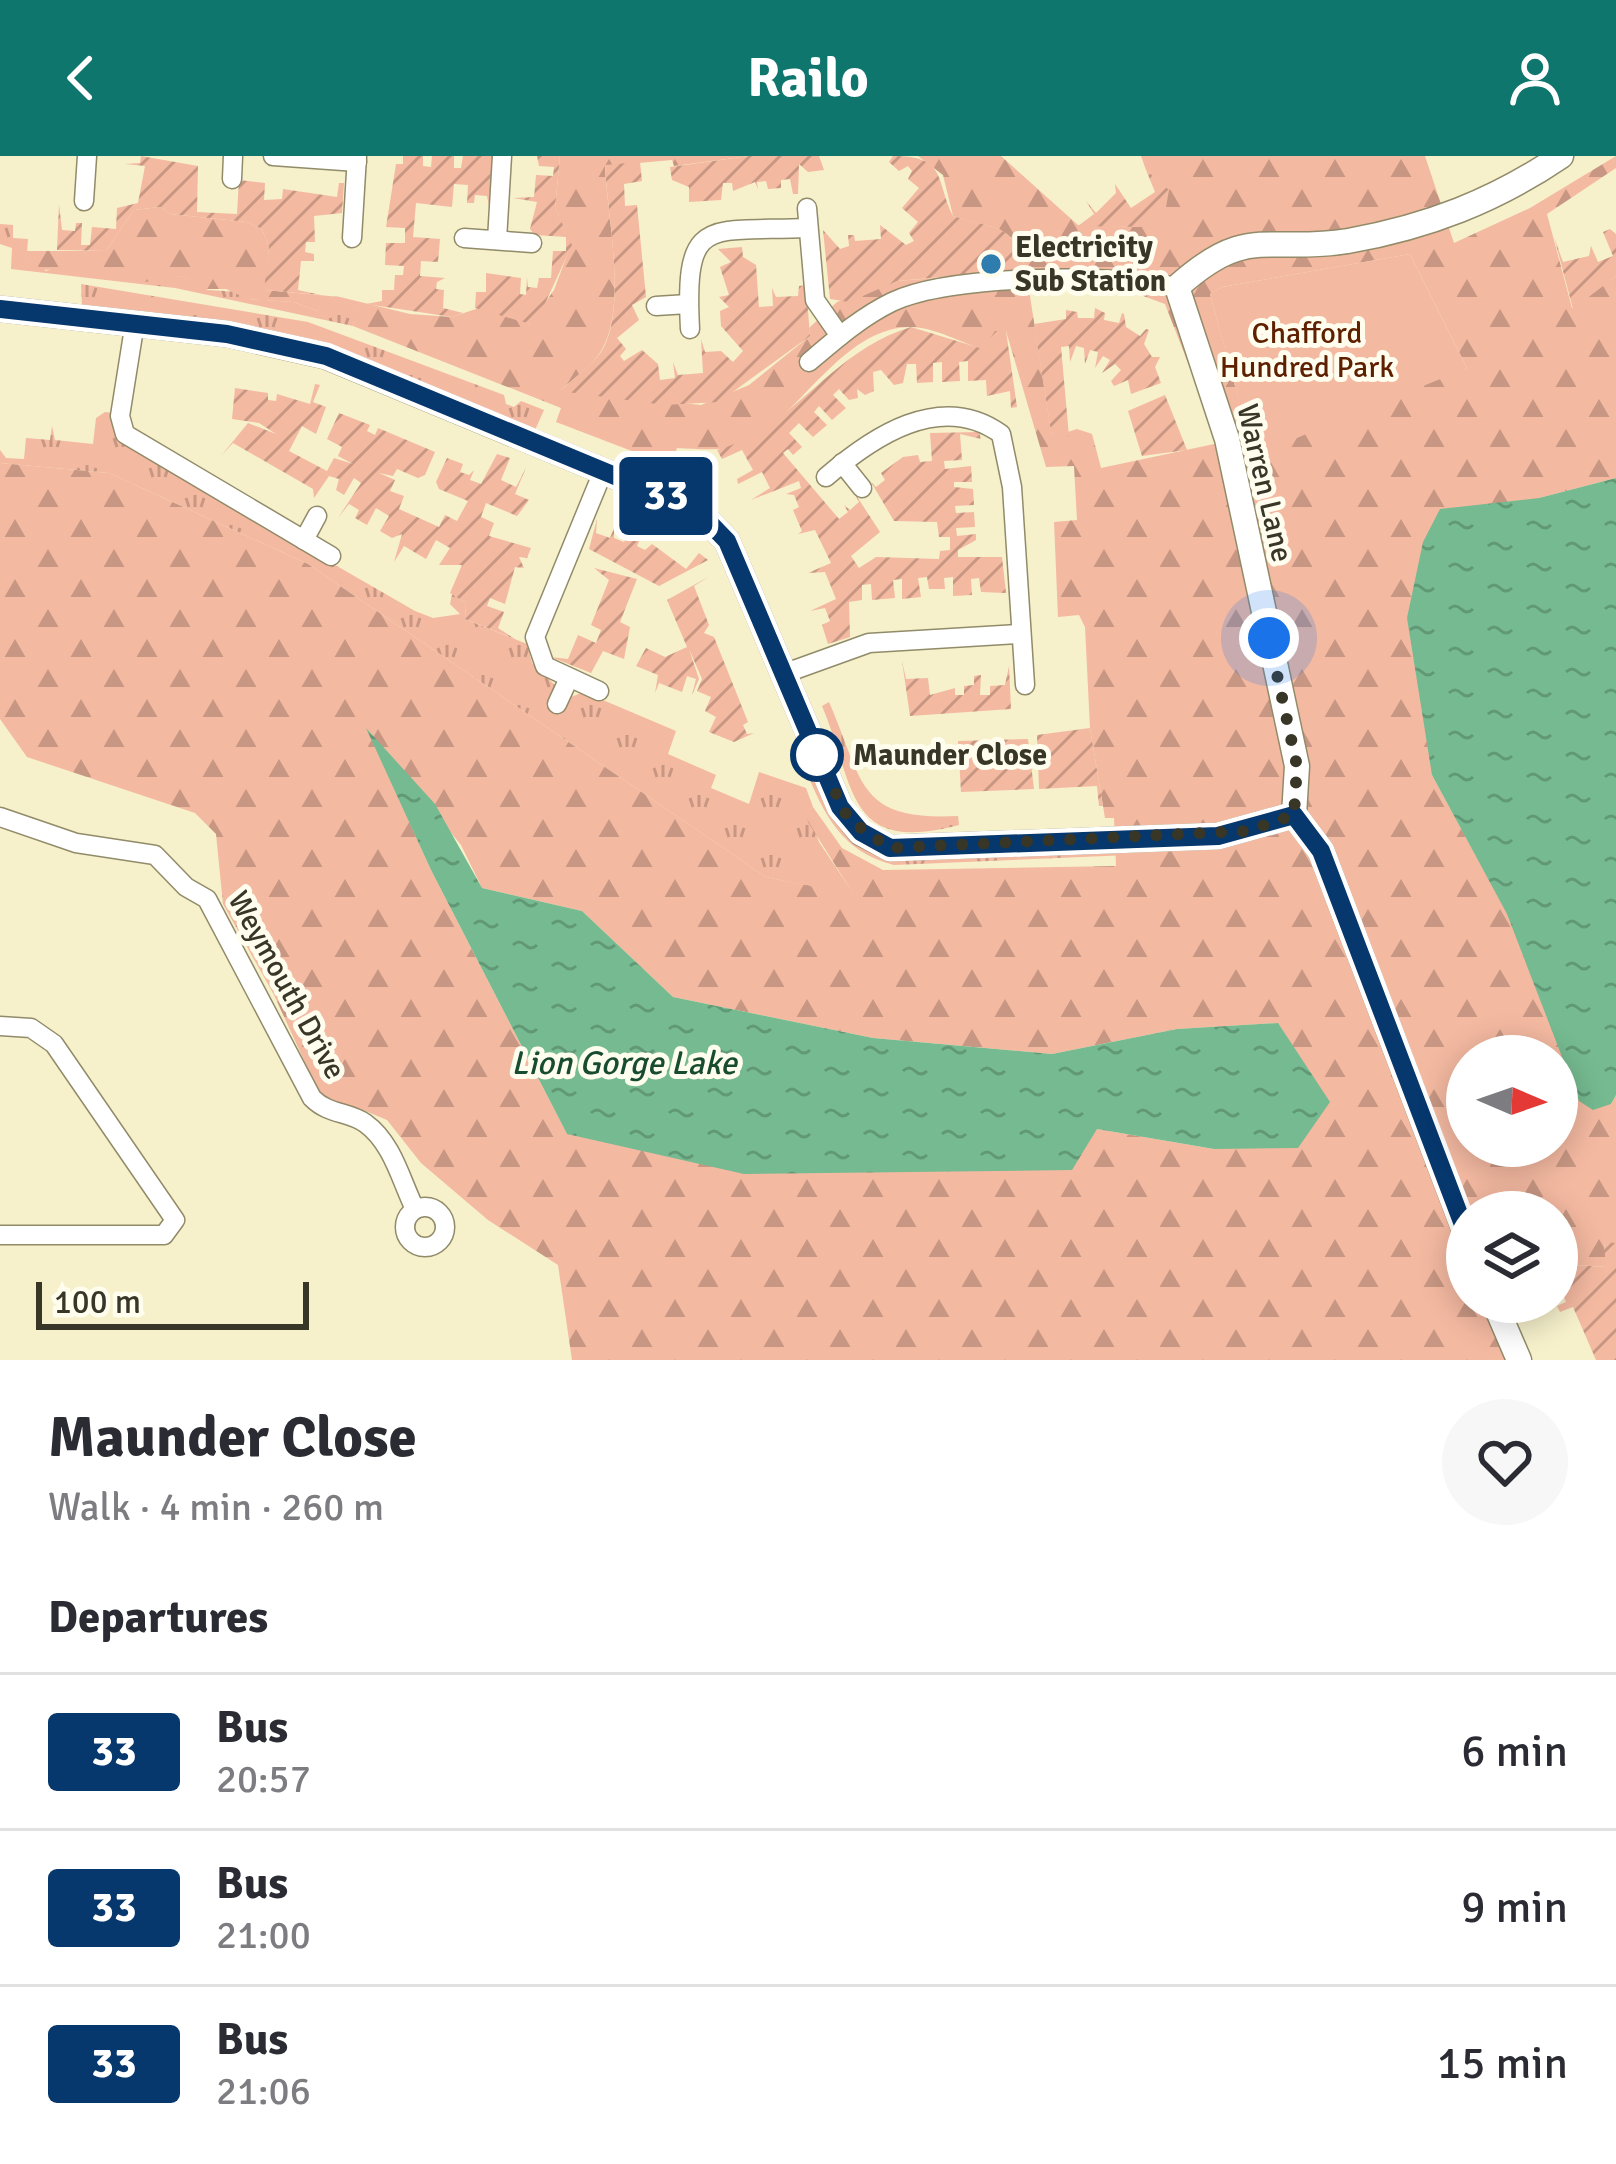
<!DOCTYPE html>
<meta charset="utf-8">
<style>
body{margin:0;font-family:Signika,sans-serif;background:#f7f7f7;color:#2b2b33;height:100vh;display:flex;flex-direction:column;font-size:45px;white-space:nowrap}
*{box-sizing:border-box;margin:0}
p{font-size:39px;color:#7c7c81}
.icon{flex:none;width:66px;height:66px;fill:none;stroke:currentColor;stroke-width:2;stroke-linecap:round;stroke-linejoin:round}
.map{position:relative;height:1204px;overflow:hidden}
.side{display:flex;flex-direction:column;background:#fff;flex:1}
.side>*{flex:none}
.badge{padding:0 24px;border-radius:9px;font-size:42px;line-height:78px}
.needle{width:78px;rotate:92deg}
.buttons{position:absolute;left:1446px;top:879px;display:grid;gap:24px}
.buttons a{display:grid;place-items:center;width:132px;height:132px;border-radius:50%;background:#fff;box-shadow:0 6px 30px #0003;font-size:60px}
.scale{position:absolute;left:36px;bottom:30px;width:273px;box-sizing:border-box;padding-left:12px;border:6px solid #383627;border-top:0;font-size:33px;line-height:42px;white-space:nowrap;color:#383627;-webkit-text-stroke:9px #fffdee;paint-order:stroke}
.you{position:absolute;width:60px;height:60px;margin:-30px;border:9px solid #fff;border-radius:50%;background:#1a73e8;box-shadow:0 0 0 18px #1a73e833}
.map>.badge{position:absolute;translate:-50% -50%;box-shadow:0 0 0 6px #fff}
h2{padding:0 48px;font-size:45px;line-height:108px}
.round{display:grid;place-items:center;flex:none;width:126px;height:126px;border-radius:63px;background:#f7f7f7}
.head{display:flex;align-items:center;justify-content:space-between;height:204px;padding:0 48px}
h1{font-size:57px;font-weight:800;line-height:90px}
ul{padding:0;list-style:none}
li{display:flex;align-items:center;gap:36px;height:156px;padding:0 48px;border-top:3px solid #e1e1e2}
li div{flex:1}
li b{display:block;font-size:45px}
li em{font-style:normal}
li .badge{min-width:132px;font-weight:700;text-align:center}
header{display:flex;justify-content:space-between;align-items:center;height:156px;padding:0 48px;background:#0f766e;color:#fff;font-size:54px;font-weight:800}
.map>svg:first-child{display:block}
.grass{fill:url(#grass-tufts)}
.forest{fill:url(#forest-firs);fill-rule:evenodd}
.park{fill:#f4b9a1}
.garden{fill:url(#garden-furrows)}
.water{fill:url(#water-ripples)}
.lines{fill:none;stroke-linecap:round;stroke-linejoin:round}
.street-casing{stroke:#918b69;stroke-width:21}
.secondary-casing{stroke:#918b69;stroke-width:27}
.street{stroke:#fff;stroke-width:18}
.secondary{stroke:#fff;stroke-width:24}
.line-casing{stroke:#fff;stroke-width:27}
.line{stroke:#06376d;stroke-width:18}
.walk{stroke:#383627;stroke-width:12;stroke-dasharray:0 21.6}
.poi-dot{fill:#2f7caf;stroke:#fffdee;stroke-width:4.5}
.stop-dot{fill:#fff;stroke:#06376d;stroke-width:6}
.labels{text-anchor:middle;stroke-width:10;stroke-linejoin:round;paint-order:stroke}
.poi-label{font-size:30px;font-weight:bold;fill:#383627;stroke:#fffdee;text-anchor:start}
.park-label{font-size:30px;fill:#5e2001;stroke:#fffdee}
.street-label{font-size:30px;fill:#383627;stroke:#fffdee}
.stop-label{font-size:30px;font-weight:bold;fill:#383627;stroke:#fffdee;text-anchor:start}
.water-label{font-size:33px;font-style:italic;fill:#184c30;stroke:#fffdee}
</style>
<header><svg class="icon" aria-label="back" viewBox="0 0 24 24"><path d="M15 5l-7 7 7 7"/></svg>Railo<svg class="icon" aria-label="person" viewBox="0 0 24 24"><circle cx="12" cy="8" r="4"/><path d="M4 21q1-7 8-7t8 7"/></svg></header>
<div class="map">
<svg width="1616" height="1204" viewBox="0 0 1616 1204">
<defs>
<pattern id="grass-tufts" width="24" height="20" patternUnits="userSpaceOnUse" patternTransform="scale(3)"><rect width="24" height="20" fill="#f4b9a1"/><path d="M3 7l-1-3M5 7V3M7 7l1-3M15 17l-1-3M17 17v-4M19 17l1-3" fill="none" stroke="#c79783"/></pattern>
<pattern id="forest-firs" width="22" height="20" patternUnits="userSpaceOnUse" patternTransform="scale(3)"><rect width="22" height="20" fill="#f4b9a1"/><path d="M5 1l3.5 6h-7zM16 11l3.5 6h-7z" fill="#c79783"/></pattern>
<pattern id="garden-furrows" width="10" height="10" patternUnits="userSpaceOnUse" patternTransform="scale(3)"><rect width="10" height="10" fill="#f4b9a1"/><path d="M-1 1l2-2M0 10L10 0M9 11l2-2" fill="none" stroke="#c79783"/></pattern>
<pattern id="water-ripples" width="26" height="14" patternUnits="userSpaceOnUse" patternTransform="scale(3)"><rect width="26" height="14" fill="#75ba90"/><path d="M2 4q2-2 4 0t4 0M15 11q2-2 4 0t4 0" fill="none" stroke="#619876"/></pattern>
</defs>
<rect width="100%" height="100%" fill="#f6f0cb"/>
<g class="grass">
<polygon points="0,68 13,69 13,82 28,83 26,111 31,105 46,115 55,111 109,117 115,112 146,123 182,120 208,134 241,136 249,143 293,146 317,155 324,142 361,152 353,170 175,132 11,113 12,92 0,88"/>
<polygon points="81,128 308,166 504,239 506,248 514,251 521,245 544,254 535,274 306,183 82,150"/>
<polygon points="105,256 115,257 130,291 415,455 433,462 460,458 450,448 452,438 466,447 465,463 527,488 532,507 568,542 584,536 676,575 668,598 716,619 711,632 749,648 759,616 806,632 813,651 807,655 819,686 855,740 766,721 308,408 109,317 0,307 0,294 6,302 24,303 26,282 50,284 52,270 55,284 93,288 96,262"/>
<path d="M829,546C864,626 856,665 958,660L959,669C845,699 856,631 822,550Z"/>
<path d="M810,611L852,681L1241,686L1224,695L894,709C842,696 824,659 805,612Z"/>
</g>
<path class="forest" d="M560,0H749L674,10L672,4L605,10C607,60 628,152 601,195C592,210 574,222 561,234L701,249L749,229L810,180L809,172L837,146L897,125L1026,115C1012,64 996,75 953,60L943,19L918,0H1001L1078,69L1140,71L1168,34L1146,14L1141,0H1425L1454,87L1530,52L1616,0V12L1547,58L1572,152L1616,120V322L1539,342L1432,619L1611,948L1616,939V1087H1604L1607,1111L1557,1108V1056H1467V1146H1489L1514,1204H572L558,1109L488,1064L421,1007L387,964L363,954L325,950L274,839L223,748L216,678L195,657L27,601L0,563V307L109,317L308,408L766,721L854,739L808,666L806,655L813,651L842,692L883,714L1116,710L1114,662H1105L1090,572L1085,471L1079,459L1058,461L1054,366L1077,364L1074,310L1046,311L1006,175L984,194C963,187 933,171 911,171C844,171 803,255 751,284C728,297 702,293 677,292L671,310L556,266L561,252L353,170L360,152L324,143L317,155L293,146L248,143L226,133H204L182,120L145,126L119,123L116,112L108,120C84,117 66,111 43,114L32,106L25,114L27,95H106L134,54L160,51L170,58L247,66L262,73L269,91L265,134L340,141L410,158L452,161L479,152L530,168L554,134L571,89L555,52ZM1410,98L1467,212L1250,285L1210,138L1222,131ZM1116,130L1165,148L1219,287L1101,312L1092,278L1077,273L1052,281L1029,134ZM368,575L461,689L482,732L582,755L673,841L873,882L1052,898L1177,873L1278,867L1214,993L1097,973L567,978L431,714ZM1467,900H1557V990H1467Z"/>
<polygon class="park" points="1410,98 1467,212 1265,295 1250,286 1210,138 1222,131"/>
<g class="garden">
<polygon points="141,0 198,10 197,56 237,58 239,24 265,27 264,44 282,43 283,33 337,41 339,27 344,27 342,57 314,60 315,86 306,86 305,96 314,98 314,105 301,105 298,134 321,139 264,134 269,91 262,73 247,66 170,58 160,51 134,54 106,95 57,94 59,48 62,74 75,75 76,67 82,67 81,89 90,89 92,71 116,73 117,52 138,47 145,10 125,8 140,7"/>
<polygon points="403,0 423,0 423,10 431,11 432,0 454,0 454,12 461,12 463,0 492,0 489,50 487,40 475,39 474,47 467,47 468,29 454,28 452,51 416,47 413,81 440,83 438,106 421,105 420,120 445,122 437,126 436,133 444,134 443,152 463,157 452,161 366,148 382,145 382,134 394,134 395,119 403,119 404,110 385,109 386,87 405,87 405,72 386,71 396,8 403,8"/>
<polygon points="537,0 560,0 555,52 572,89 537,165 530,168 475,152 476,136 486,136 486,117 521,122 520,138 526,139 527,121 528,131 537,132 539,122 551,122 553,95 566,95 566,81 535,79 530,73 537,46 513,42 534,41 536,19 553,20 554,11 539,10"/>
<polygon points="749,0 819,0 824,14 808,16 799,8 798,38 793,38 790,23 781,24 781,32 768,33 766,25 757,26 758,33 755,26 733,35 732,27 723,27 721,44 689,46 689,31 672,24 670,11"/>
<path d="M893,0C947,0 935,23 953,60C997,75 1012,64 1026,115L993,116V101L989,100L988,117L897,125L849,146L830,143L823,74L840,93L849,90L848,79H854L855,85L881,83L880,69L906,89L914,85L909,77L918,66L902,52L919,32L908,23L912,15L908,10L899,15L889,6Z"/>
<path d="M640,6L642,25L624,28L625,50L637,49L646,141L632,149L639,164L617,182L626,193L620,200L624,205L642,194L658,208L660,224L675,222L673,206L678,219L703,217L701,183L705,196L721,195L733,206L743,195L721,170L720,155L729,151L719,141L729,139L720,111L731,106L718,93L742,91L743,101L756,109L759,151L773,150L772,132L776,141L798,140L799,130L806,129L810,180L719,246L664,249L560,235C573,223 591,210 601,196C628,154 607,59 605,9Z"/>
<polygon points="1146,14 1169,34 1164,62 1140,71 1078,70 1094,58 1086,45 1096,57 1116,37 1115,28 1131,52 1155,36"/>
<polygon points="1610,73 1616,78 1616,120 1573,153 1554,81 1563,106 1589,100 1591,90 1598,106 1613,100 1603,76"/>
<polygon points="1095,152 1105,157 1104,164 1119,167 1122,157 1124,158 1126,171 1140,180 1146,173 1149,174 1144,188 1152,201 1160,201 1155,211 1161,227 1131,238 1128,224 1114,230 1111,225 1121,214 1115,208 1102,217 1110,204 1103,200 1095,212 1098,196 1090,194 1085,208 1084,192 1076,190 1070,206 1069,190 1061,191 1069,280 1052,282 1034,168 1066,163 1066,154 1077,156 1078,162 1094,162"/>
<path d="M911,171L983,193L995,175H1006L1017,251L1011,252L1010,235L987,240L986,224L968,225V205L959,206L960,225L942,226V206L933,207V226L917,227L916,208H907L903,227L894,229L881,214L873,216L874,235L865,239L857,233L858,242L849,244L839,233L833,239L846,252L832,264L819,250L814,256L827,269L813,281L799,267L789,277L802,291L793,299L788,293L783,297L839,363L848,356L844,349L850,354L859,346L852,333L880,376L851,400L859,412L876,401L939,403L940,395L950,394V381H939L937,366L894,365L871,326L876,331L885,324L881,317L903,301L918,299L920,306L932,305L930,277L979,276L981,283L960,278L962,304L944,305L945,313L971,310L972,326H954V331L973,333L974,349L955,350L956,357L974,356L975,371L956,372L957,380L976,378V384L958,394V401H1002L1006,437L981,436L979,422L971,423L972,439L953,440V421L944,422L945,433H929L927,421L918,422L921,441L902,443V423L893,424L895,442L872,444L871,428L862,429V444L849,446L850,481L828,488L822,469L830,465L825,452L810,455L836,443L825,416L808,417L831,407L815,374L798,378L802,375L793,354L799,351L794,339L786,338L801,332L799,325L751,344L770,332L762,316L738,328L737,323L753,314L742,294L722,303L717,294C795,272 830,195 911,171Z"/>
<polygon points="315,228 320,229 313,246 326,251 316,278 302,270 289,295 327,315 334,302 353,308 338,300 342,291 327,283 339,257 370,269 367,275 375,279 378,272 435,296 425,319 418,322 397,313 393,320 379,317 395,324 390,335 404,340 399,353 439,371 445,359 457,365 468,345 439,333 436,326 447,302 463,308 460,316 469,319 474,314 470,324 481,328 497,298 510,302 501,324 516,331 526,312 515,338 529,344 517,360 486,347 481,361 494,367 489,380 531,392 527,402 519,401 524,412 515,411 505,448 490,442 487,450 504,456 498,472 515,483 465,463 466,447 450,437 462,409 439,409 450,392 436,384 426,403 404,390 394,406 402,378 392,382 380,375 389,360 376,352 367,369 355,362 359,354 349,348 338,362 361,327 354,322 344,339 336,334 339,323 329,320 314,342 313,333 233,287 221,300 248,267 276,278 259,267 232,263 235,232 268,237 268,244 276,245 277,238 310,248"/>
<polygon points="1165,239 1187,294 1142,300 1128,255"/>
<polygon points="597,363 596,377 610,382 614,372 614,382 624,386 628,378 640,383 637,390 645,394 652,388 686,413 699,397 708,404 659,430 589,393"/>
<polygon points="594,412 637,423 620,466 630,471 624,503 603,495 591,517 551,501 568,503 578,479 596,487 601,474 591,469 609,424"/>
<polygon points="710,420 694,430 709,469 704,477 714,481 748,566 743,569 747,578 754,577 734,586 709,576 716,561 705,555 711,541 697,535 702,523 689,493 699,523 692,539 696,523 687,520 682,536 659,527 655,537 658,519 636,510 646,492 665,501 687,491 667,444"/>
<polygon points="902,505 906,523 928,522 930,539 955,532 955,539 964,539 964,530 974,529 974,520 981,519 980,539 990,539 990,530 1005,529 1009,510 1011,553 910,560"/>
<polygon points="1090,572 1103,650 1099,650 1097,630 1039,633 1037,579"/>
<polygon points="1028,583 1034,633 961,636 958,585"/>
<polygon points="1604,1086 1616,1087 1616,1204 1596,1204 1573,1151 1560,1156 1557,1150 1566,1146 1562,1136 1570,1129 1557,1122 1557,1108 1606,1111"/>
</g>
<g class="water">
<polygon points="1616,322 1616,939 1611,948 1593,954 1579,945 1507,758 1432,619 1407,462 1423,386 1440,353 1539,342"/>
<polygon points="366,572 435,648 482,732 582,755 673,841 873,882 1052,898 1177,873 1278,867 1330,946 1298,992 1214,993 1097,973 1072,1014 744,1018 567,978 431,714"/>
</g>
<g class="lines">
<defs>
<g id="street">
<polyline points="273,0 357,6"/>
<polyline points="232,23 233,0"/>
<polyline points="84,45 87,0"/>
<polyline points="807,52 815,144 840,180"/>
<polyline points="352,82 357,0"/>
<polyline points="464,82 532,87"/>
<polyline points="497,84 502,0"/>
<polyline points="656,150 688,148"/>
<polyline points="135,166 120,260 125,278 331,400"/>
<path d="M690,173C684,58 707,76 808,72"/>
<path d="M809,206C835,184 861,161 892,146C949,118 1114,118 1177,131"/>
<polyline points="842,307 862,332"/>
<path d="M826,321C871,282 940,234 1001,278L1012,331L1025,529"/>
<polyline points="304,384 317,360"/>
<polyline points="783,518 869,487 1019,478"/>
<polyline points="599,535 545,510 535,481 604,313"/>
<polyline points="557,548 569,522"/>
<path d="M0,661L76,687L155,699L186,731L207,743L312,942C329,959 347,955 365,967C393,987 401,1025 415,1053"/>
<polyline points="0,870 31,872 54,888 175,1064 164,1079 0,1079"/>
<circle cx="425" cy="1071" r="20"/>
</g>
<g id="secondary">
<polyline points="0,153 227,178 325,200 697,354 727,385 840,651 861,677 890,692 1218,680 1294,659"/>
<path d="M1467,1080L1321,695L1294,659L1297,610L1227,283L1177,131C1248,67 1266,98 1348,85C1427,71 1495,45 1561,0"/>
<polyline points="1494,1146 1519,1204"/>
</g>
</defs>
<use href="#street" class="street-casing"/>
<use href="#secondary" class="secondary-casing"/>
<use href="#street" class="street"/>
<use href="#secondary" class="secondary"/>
</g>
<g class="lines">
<defs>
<polyline id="line" points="0,153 227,178 326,200 697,354 727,385 840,651 861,676 890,692 1218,680 1294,659 1321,695 1467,1079"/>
</defs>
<use href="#line" class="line-casing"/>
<use href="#line" class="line"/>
<polyline class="walk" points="817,599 849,664 890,692 1247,675 1294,659 1297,610 1269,482"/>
</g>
<circle class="poi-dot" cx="991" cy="108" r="12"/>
<circle class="stop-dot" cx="817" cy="599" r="24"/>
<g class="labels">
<g class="poi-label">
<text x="1015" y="101">Electricity<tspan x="1015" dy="34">Sub Station</tspan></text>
</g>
<g class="park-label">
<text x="1307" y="187">Chafford<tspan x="1307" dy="34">Hundred Park</tspan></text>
</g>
<g class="street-label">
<text transform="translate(1265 327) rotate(77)" y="10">Warren Lane</text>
<text transform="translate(287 829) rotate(61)" y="10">Weymouth Drive</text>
</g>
<g class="stop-label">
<text x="853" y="609">Maunder Close</text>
</g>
<g class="water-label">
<text x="624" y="918">Lion Gorge Lake</text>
</g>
</g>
</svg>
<div class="buttons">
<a><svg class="needle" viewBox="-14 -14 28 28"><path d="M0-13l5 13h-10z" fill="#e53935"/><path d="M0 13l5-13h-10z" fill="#7c7c81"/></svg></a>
<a><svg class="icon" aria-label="layers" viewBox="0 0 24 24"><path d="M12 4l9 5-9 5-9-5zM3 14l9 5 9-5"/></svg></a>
</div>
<div class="scale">100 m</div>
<div class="you" style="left:1269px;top:482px"></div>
<b class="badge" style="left:666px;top:340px;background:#06376d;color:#fff">33</b>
</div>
<section class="side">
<div class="head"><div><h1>Maunder Close</h1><p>Walk · 4 min · 260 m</p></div><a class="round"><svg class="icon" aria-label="heart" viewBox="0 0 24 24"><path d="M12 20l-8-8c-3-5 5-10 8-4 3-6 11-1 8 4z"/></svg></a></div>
<h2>Departures</h2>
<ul>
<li><span class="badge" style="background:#06376d;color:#fff">33</span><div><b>Bus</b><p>20:57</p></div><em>6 min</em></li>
<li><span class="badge" style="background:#06376d;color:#fff">33</span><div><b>Bus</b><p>21:00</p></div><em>9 min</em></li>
<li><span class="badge" style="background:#06376d;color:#fff">33</span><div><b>Bus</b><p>21:06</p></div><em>15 min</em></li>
</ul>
</section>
